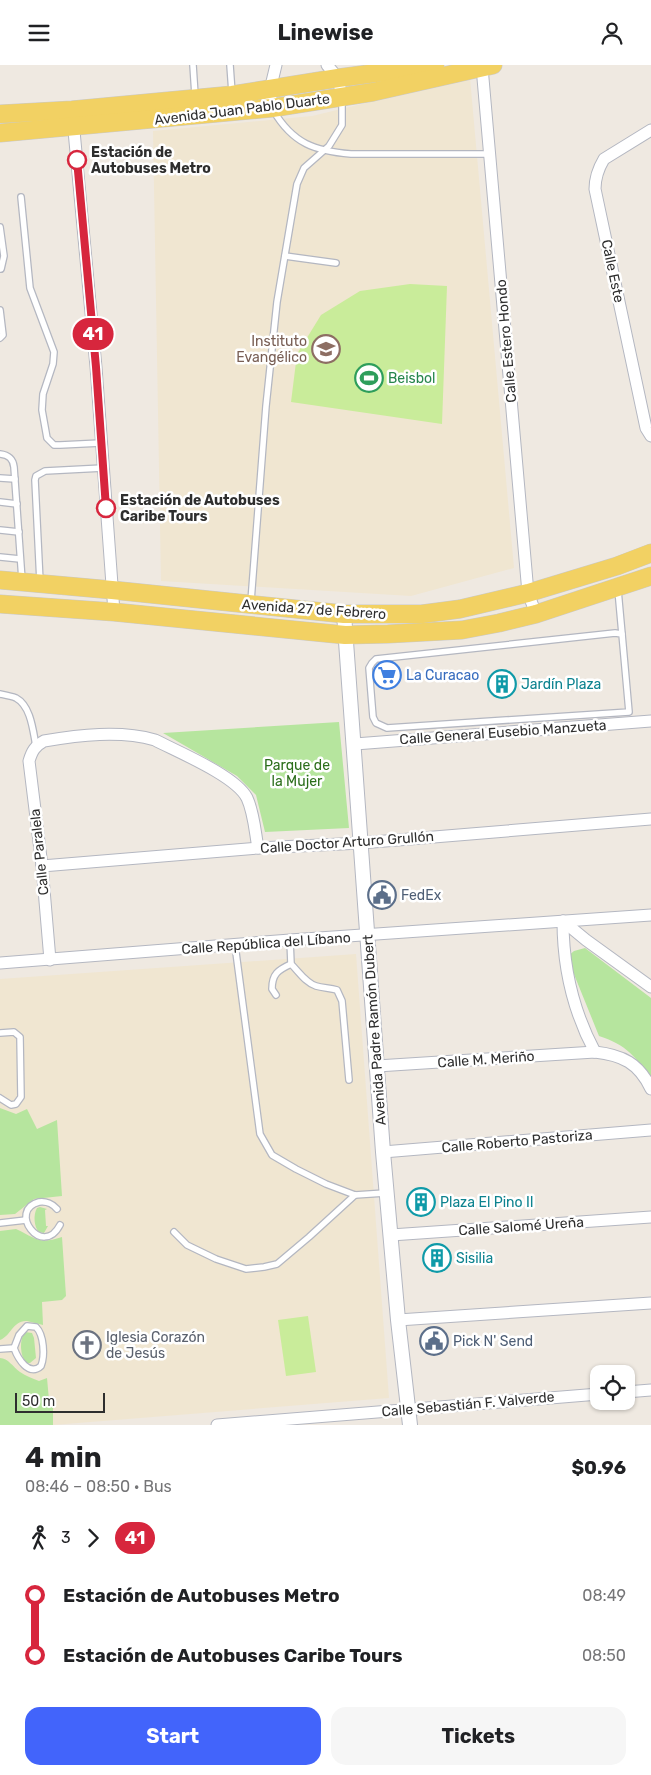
<!DOCTYPE html>
<meta charset="utf-8">
<style>
body{margin:0;font-family:Rubik,sans-serif;background:#f6f6f6;color:#202124;height:100vh;display:flex;flex-direction:column;font-size:19px;white-space:nowrap}
*{box-sizing:border-box;margin:0}
p{font-size:16px;color:#757577}
.icon{flex:none;width:28px;height:28px;fill:none;stroke:currentColor;stroke-width:2;stroke-linecap:round;stroke-linejoin:round}
.map{position:relative;height:1360px;overflow:hidden}
.panel{display:flex;flex-direction:column;background:#fff;flex:1}
.panel>*{flex:none}
.badge{padding:0 10px;border-radius:16px;font-size:18px;line-height:32px}
.fabs{position:absolute;left:590px;top:1300px;display:grid;gap:10px}
.fabs a{display:grid;place-items:center;width:45px;height:45px;border-radius:10px;background:#fff;box-shadow:0 1px 4px #0004;font-size:25px}
.scale{position:absolute;left:15px;bottom:12px;width:90px;box-sizing:border-box;padding-left:5px;border:2px solid #2e2e2e;border-top:0;font-size:14px;line-height:18px;white-space:nowrap;color:#2e2e2e;-webkit-text-stroke:4px #fff;paint-order:stroke}
.map>.badge{position:absolute;translate:-50% -50%;box-shadow:0 0 0 2px #fff}
.legs{display:flex;align-items:center;gap:8px;height:55px;padding:0 25px;font-size:16px}
.legs p{margin-inline-start:auto}
.headline{display:flex;align-items:center;justify-content:space-between;height:85px;padding:0 25px}
h1{font-size:28px;font-weight:700;line-height:38px}
.action{display:flex;gap:10px;margin-top:auto;padding:10px 25px}
.action a{flex:1;height:58px;border-radius:15px;background:#4264fb;color:#fff;font-size:20px;font-weight:700;line-height:58px;text-align:center}
.action a+a{background:#f6f6f6;color:#202124}
ul{padding:0 25px;list-style:none}
li{display:flex;align-items:center;gap:18px;height:60px;font-size:19px}
li i{display:grid;place-items:center;width:8px;height:100%;margin:0 6px;background:currentColor}
li i::after{content:'';width:12px;height:12px;margin:-6px;border:4px solid;border-radius:50%;background:#fff}
li p{margin-inline-start:auto}
li:first-child i{background:linear-gradient(#0000 50%,currentColor 0)}
li:last-child i{background:linear-gradient(currentColor 50%,#0000 0)}
header{display:flex;justify-content:space-between;align-items:center;height:65px;padding:0 25px;background:#fff;font-size:22px;font-weight:700}
.map>svg:first-child{display:block}
.education{fill:#f0e6d1}
.green{fill:#b6e59e}
.pitch{fill:#c9ec9a}
.lines{fill:none;stroke-linecap:round;stroke-linejoin:round}
.service-casing{stroke:#b4b7c1;stroke-width:8}
.minor-casing{stroke:#b4b7c1;stroke-width:13}
.tertiary-casing{stroke:#b4b7c1;stroke-width:16}
.primary-casing{stroke:#c9c9c9;stroke-width:19}
.service{stroke:#fff;stroke-width:5.5}
.minor{stroke:#fff;stroke-width:11}
.tertiary{stroke:#fff;stroke-width:14}
.primary{stroke:#f2d163;stroke-width:18}
.line-1-casing{stroke:#fff;stroke-width:11}
.line-1{stroke:#d7263d;stroke-width:8}
.stop-1-dot{fill:#fff;stroke:#d7263d;stroke-width:2.5}
.labels{text-anchor:middle;stroke-width:5;stroke-linejoin:round;paint-order:stroke}
.street-label{font-size:14px;fill:#2e2e2e;stroke:#fff}
.stop-label{font-size:14px;font-weight:bold;fill:#2e2e2e;stroke:#fff;text-anchor:start}
.education-label{font-size:14px;fill:#785e54;stroke:#fff;text-anchor:end}
.leisure-label{font-size:14px;fill:#27864d;stroke:#fff;text-anchor:start}
.shop-label{font-size:14px;fill:#366cbe;stroke:#fff;text-anchor:start}
.culture-label{font-size:14px;fill:#0d838f;stroke:#fff;text-anchor:start}
.park-label{font-size:14px;fill:#2c6e1b;stroke:#fff}
.service-label{font-size:14px;fill:#4e5e75;stroke:#fff;text-anchor:start}
.worship-label{font-size:14px;fill:#5b616d;stroke:#fff;text-anchor:start}
</style>
<header><svg class="icon" aria-label="menu" viewBox="0 0 24 24"><path d="M4 6h16M4 12h16M4 18h16"/></svg>Linewise<svg class="icon" aria-label="person" viewBox="0 0 24 24"><circle cx="12" cy="8" r="4"/><path d="M4 21q1-7 8-7t8 7"/></svg></header>
<div class="map">
<svg width="651" height="1360" viewBox="0 0 651 1360">
<rect width="100%" height="100%" fill="#efe9e1"/>
<g class="education">
<polygon points="470,13 514,503 411,531 161,516 153,66 312,51"/>
<polygon points="356,889 389,1333 53,1360 0,1360 0,914"/>
</g>
<g class="green">
<polygon points="339,657 349,763 265,767 256,730 237,711 163,668"/>
<path d="M585,883L651,933V1015C636,992 627,980 599,971L567,892L574,886Z"/>
<polygon points="0,1043 16,1049 27,1044 37,1064 57,1055 62,1131 34,1134 15,1149 0,1150"/>
<path d="M40,1142L47,1144L45,1145L46,1161H48L44,1168L39,1167C34,1162 33,1150 37,1143Z"/>
<path d="M16,1164C36,1173 38,1180 62,1172L66,1231L62,1235L42,1237L43,1260C38,1259 32,1257 27,1256C13,1255 11,1271 0,1275V1166Z"/>
<path d="M25,1267L32,1268L34,1273L36,1293L30,1298H26C20,1291 19,1274 25,1267Z"/>
<path d="M0,1293C8,1293 13,1302 20,1307C26,1311 32,1313 39,1316L47,1313L49,1335H53V1360H0Z"/>
</g>
<g class="pitch">
<polygon points="410,219 447,221 442,359 291,337 297,289 321,250 360,226"/>
<polygon points="308,1251 316,1307 286,1311 278,1255"/>
</g>
<g class="lines">
<defs>
<g id="service">
<polyline points="193,0 195,30"/>
<polyline points="230,0 232,28"/>
<path d="M273,45C293,79 315,86 351,89H489"/>
<polyline points="21,132 30,223 54,287 53,299 43,329 42,345 47,373 54,380 60,380 101,378"/>
<polyline points="0,162 4,191 1,204 0,204"/>
<polyline points="285,191 336,198"/>
<polyline points="0,245 3,270 0,273"/>
<path d="M0,389C9,390 13,394 14,402L22,515"/>
<polyline points="0,413 15,414"/>
<polyline points="0,437 17,439"/>
<polyline points="0,465 19,467"/>
<polyline points="0,492 20,494"/>
<polyline points="40,517 35,415 36,411 45,406 103,403"/>
<polyline points="618,525 622,569"/>
<polyline points="251,536 266,341 277,237 297,119 304,103 329,81 342,60 342,35"/>
<polygon points="615,568 622,569 629,647 387,663 376,658 373,652 369,603 372,598 376,594"/>
<path d="M0,629C5,630 11,631 16,633C31,641 33,666 36,681"/>
<path d="M290,875L291,899C299,907 306,918 316,921C323,923 330,923 337,925L342,936L349,1015"/>
<polyline points="235,880 260,1069 272,1090 296,1104 326,1119 355,1130 385,1128"/>
<path d="M276,930L272,924C272,909 278,905 291,899"/>
<polyline points="0,968 14,967 20,972 21,1032 16,1039 11,1040 0,1033"/>
<path d="M57,1144C53,1139 46,1136 39,1137C7,1145 42,1194 60,1160"/>
<polyline points="0,1158 26,1155"/>
<polyline points="174,1167 187,1180 216,1194 246,1204 264,1202 277,1199 309,1172 355,1130"/>
<path d="M27,1261L36,1262C44,1270 45,1291 41,1301C29,1312 18,1294 14,1283L19,1270Z"/>
<polyline points="0,1284 14,1283"/>
</g>
<g id="minor">
<polyline points="327,0 338,13 342,32"/>
<polyline points="482,2 528,528 536,549"/>
<polyline points="272,43 270,25 276,0"/>
<polyline points="73,55 96,302 114,547"/>
<path d="M651,65L604,94C598,104 595,112 595,124L646,363L651,371"/>
<polyline points="355,679 651,656"/>
<polyline points="42,801 258,783 361,778 651,754"/>
<path d="M563,856C563,902 573,946 595,987"/>
<polyline points="563,856 586,875 651,922"/>
<path d="M50,895L42,801L29,696C32,686 35,681 44,676C79,670 120,665 155,675C178,687 236,711 247,733C254,748 255,767 258,783"/>
<polyline points="0,898 290,875 651,850"/>
<path d="M377,1001L595,987C622,990 639,998 651,1024"/>
<polyline points="383,1087 651,1065"/>
<polyline points="391,1170 651,1152"/>
<polyline points="398,1255 651,1238"/>
<polyline points="626,1327 651,1325"/>
<polyline points="217,1360 599,1329"/>
</g>
<polyline id="tertiary" points="344,549 383,1087 398,1255 410,1360"/>
<g id="primary">
<polyline points="0,49 72,45 232,30 338,13 435,0"/>
<polyline points="0,68 272,43 373,27 493,0"/>
<polyline points="0,515 112,525 344,549 422,549 460,544 528,528 617,501 651,488"/>
<polyline points="0,539 114,547 345,570 388,569 462,565 499,558 536,549 651,511"/>
</g>
</defs>
<use href="#service" class="service-casing"/>
<use href="#minor" class="minor-casing"/>
<use href="#tertiary" class="tertiary-casing"/>
<use href="#primary" class="primary-casing"/>
<use href="#service" class="service"/>
<use href="#minor" class="minor"/>
<use href="#tertiary" class="tertiary"/>
<use href="#primary" class="primary"/>
</g>
<g class="lines">
<defs>
<polyline id="line-1" points="77,95 96,302 106,443"/>
</defs>
<use href="#line-1" class="line-1-casing"/>
<use href="#line-1" class="line-1"/>
</g>
<defs>
<symbol id="school-ring" viewBox="-11 -11 22 22"><circle r="9.5" fill="#fff" stroke="#8d6e63" stroke-width="1.5"/><path d="M0-5L7-2L0 1L-7-2ZM-4 1L0 2.5L4 1V4Q0 6-4 4Z" fill="#8d6e63"/></symbol>
<symbol id="stadium-ring" viewBox="-11 -11 22 22"><circle r="9.5" fill="#fff" stroke="#2e9e5b" stroke-width="1.5"/><path d="M0-5a6.5 5 0 1 0 0 10a6.5 5 0 1 0 0-10ZM-3.5-1.8h7v3.6h-7Z" fill="#2e9e5b"/></symbol>
<symbol id="supermarket-ring" viewBox="-11 -11 22 22"><circle r="9.5" fill="#fff" stroke="#3f7fe0" stroke-width="1.5"/><path d="M-6-5.5h2.5l.6 2H6L4.5 2H-2.5L-4.4-4H-6ZM-1.5 3.2a1.3 1.3 0 1 0 .1 0ZM3 3.2a1.3 1.3 0 1 0 .1 0Z" fill="#3f7fe0"/></symbol>
<symbol id="building-ring" viewBox="-11 -11 22 22"><circle r="9.5" fill="#fff" stroke="#0f9aa8" stroke-width="1.5"/><path d="M-4-6H4V6H1V3H-1V6H-4ZM-2.5-4.3h1.7v1.8h-1.7ZM.8-4.3h1.7v1.8H.8ZM-2.5-1h1.7V.8h-1.7ZM.8-1h1.7V.8H.8Z" fill="#0f9aa8"/></symbol>
<symbol id="civic-ring" viewBox="-11 -11 22 22"><circle r="9.5" fill="#fff" stroke="#5c6f8a" stroke-width="1.5"/><path d="M-.6-6.5H3V-4.5H.6V-3L4-1V1h2V6H-6V1h2V-1L-.6-3ZM-1.2 2.5V6h2.4V2.5Z" fill="#5c6f8a"/></symbol>
<symbol id="church-ring" viewBox="-11 -11 22 22"><circle r="9.5" fill="#fff" stroke="#6b7280" stroke-width="1.5"/><path d="M-1.2-6h2.4v3.5h3.3v2.4h-3.3V6h-2.4V-.1h-3.3v-2.4h3.3Z" fill="#6b7280"/></symbol>
</defs>
<g fill-rule="evenodd">
<use href="#school-ring" x="310" y="268" width="32" height="32"/>
<use href="#stadium-ring" x="353" y="297" width="32" height="32"/>
<use href="#supermarket-ring" x="371" y="594" width="32" height="32"/>
<use href="#building-ring" x="486" y="603" width="32" height="32"/>
<use href="#civic-ring" x="366" y="814" width="32" height="32"/>
<use href="#building-ring" x="405" y="1121" width="32" height="32"/>
<use href="#building-ring" x="421" y="1177" width="32" height="32"/>
<use href="#civic-ring" x="418" y="1260" width="32" height="32"/>
<use href="#church-ring" x="71" y="1264" width="32" height="32"/>
</g>
<g class="stop-1-dot">
<circle cx="77" cy="95" r="9"/>
<circle cx="106" cy="443" r="9"/>
</g>
<g class="labels">
<g class="street-label">
<text transform="translate(242 44) rotate(-7)" y="5">Avenida Juan Pablo Duarte</text>
<text transform="translate(613 206) rotate(78)" y="5">Calle Este</text>
<text transform="translate(506 276) rotate(-95)" y="5">Calle Estero Hondo</text>
<text transform="translate(314 544) rotate(4)" y="5">Avenida 27 de Febrero</text>
<text transform="translate(503 667) rotate(-4)" y="5">Calle General Eusebio Manzueta</text>
<text transform="translate(347 777) rotate(-4)" y="5">Calle Doctor Arturo Grullón</text>
<text transform="translate(39 787) rotate(-96)" y="5">Calle Paralela</text>
<text transform="translate(266 878) rotate(-4)" y="5">Calle República del Líbano</text>
<text transform="translate(374 965) rotate(-94)" y="5">Avenida Padre Ramón Dubert</text>
<text transform="translate(486 994) rotate(-4)" y="5">Calle M. Meriño</text>
<text transform="translate(517 1076) rotate(-5)" y="5">Calle Roberto Pastoriza</text>
<text transform="translate(521 1161) rotate(-4)" y="5">Calle Salomé Ureña</text>
<text transform="translate(468 1339) rotate(-5)" y="5">Calle Sebastián F. Valverde</text>
</g>
<g class="stop-label">
<text x="91" y="92">Estación de<tspan x="91" dy="16">Autobuses Metro</tspan></text>
<text x="120" y="440">Estación de Autobuses<tspan x="120" dy="16">Caribe Tours</tspan></text>
</g>
<g class="education-label">
<text x="307" y="281">Instituto<tspan x="307" dy="16">Evangélico</tspan></text>
</g>
<g class="leisure-label">
<text x="388" y="318">Beisbol</text>
</g>
<g class="shop-label">
<text x="406" y="615">La Curacao</text>
</g>
<g class="culture-label">
<text x="521" y="624">Jardín Plaza</text>
<text x="440" y="1142">Plaza El Pino II</text>
<text x="456" y="1198">Sisilia</text>
</g>
<g class="park-label">
<text x="297" y="705">Parque de<tspan x="297" dy="16">la Mujer</tspan></text>
</g>
<g class="service-label">
<text x="401" y="835">FedEx</text>
<text x="453" y="1281">Pick N' Send</text>
</g>
<g class="worship-label">
<text x="106" y="1277">Iglesia Corazón<tspan x="106" dy="16">de Jesús</tspan></text>
</g>
</g>
</svg>
<div class="fabs">
<a><svg class="icon" aria-label="locate" viewBox="0 0 24 24"><circle cx="12" cy="12" r="6"/><path d="M12 2v4M12 18v4M2 12h4M18 12h4"/></svg></a>
</div>
<div class="scale">50 m</div>
<b class="badge" style="left:93px;top:269px;background:#d7263d;color:#fff">41</b>
</div>
<section class="panel">
<div class="headline"><div><h1>4 min</h1><p>08:46 – 08:50 · Bus</p></div><b>$0.96</b></div>
<div class="legs"><svg class="icon" aria-label="walk" viewBox="0 0 24 24"><circle cx="13" cy="4" r="2"/><path d="M13 8l-2 6 4 7M11 14l-3 7M7 12l3-4h3l4 4"/></svg>3<svg class="icon" aria-label="forward" viewBox="0 0 24 24"><path d="M9 5l7 7-7 7"/></svg><b class="badge" style="background:#d7263d;color:#fff">41</b></div>
<ul>
<li><i style="color:#d7263d"></i><b>Estación de Autobuses Metro</b><p>08:49</p></li>
<li><i style="color:#d7263d"></i><b>Estación de Autobuses Caribe Tours</b><p>08:50</p></li>
</ul>
<div class="action"><a>Start</a><a>Tickets</a></div>
</section>
